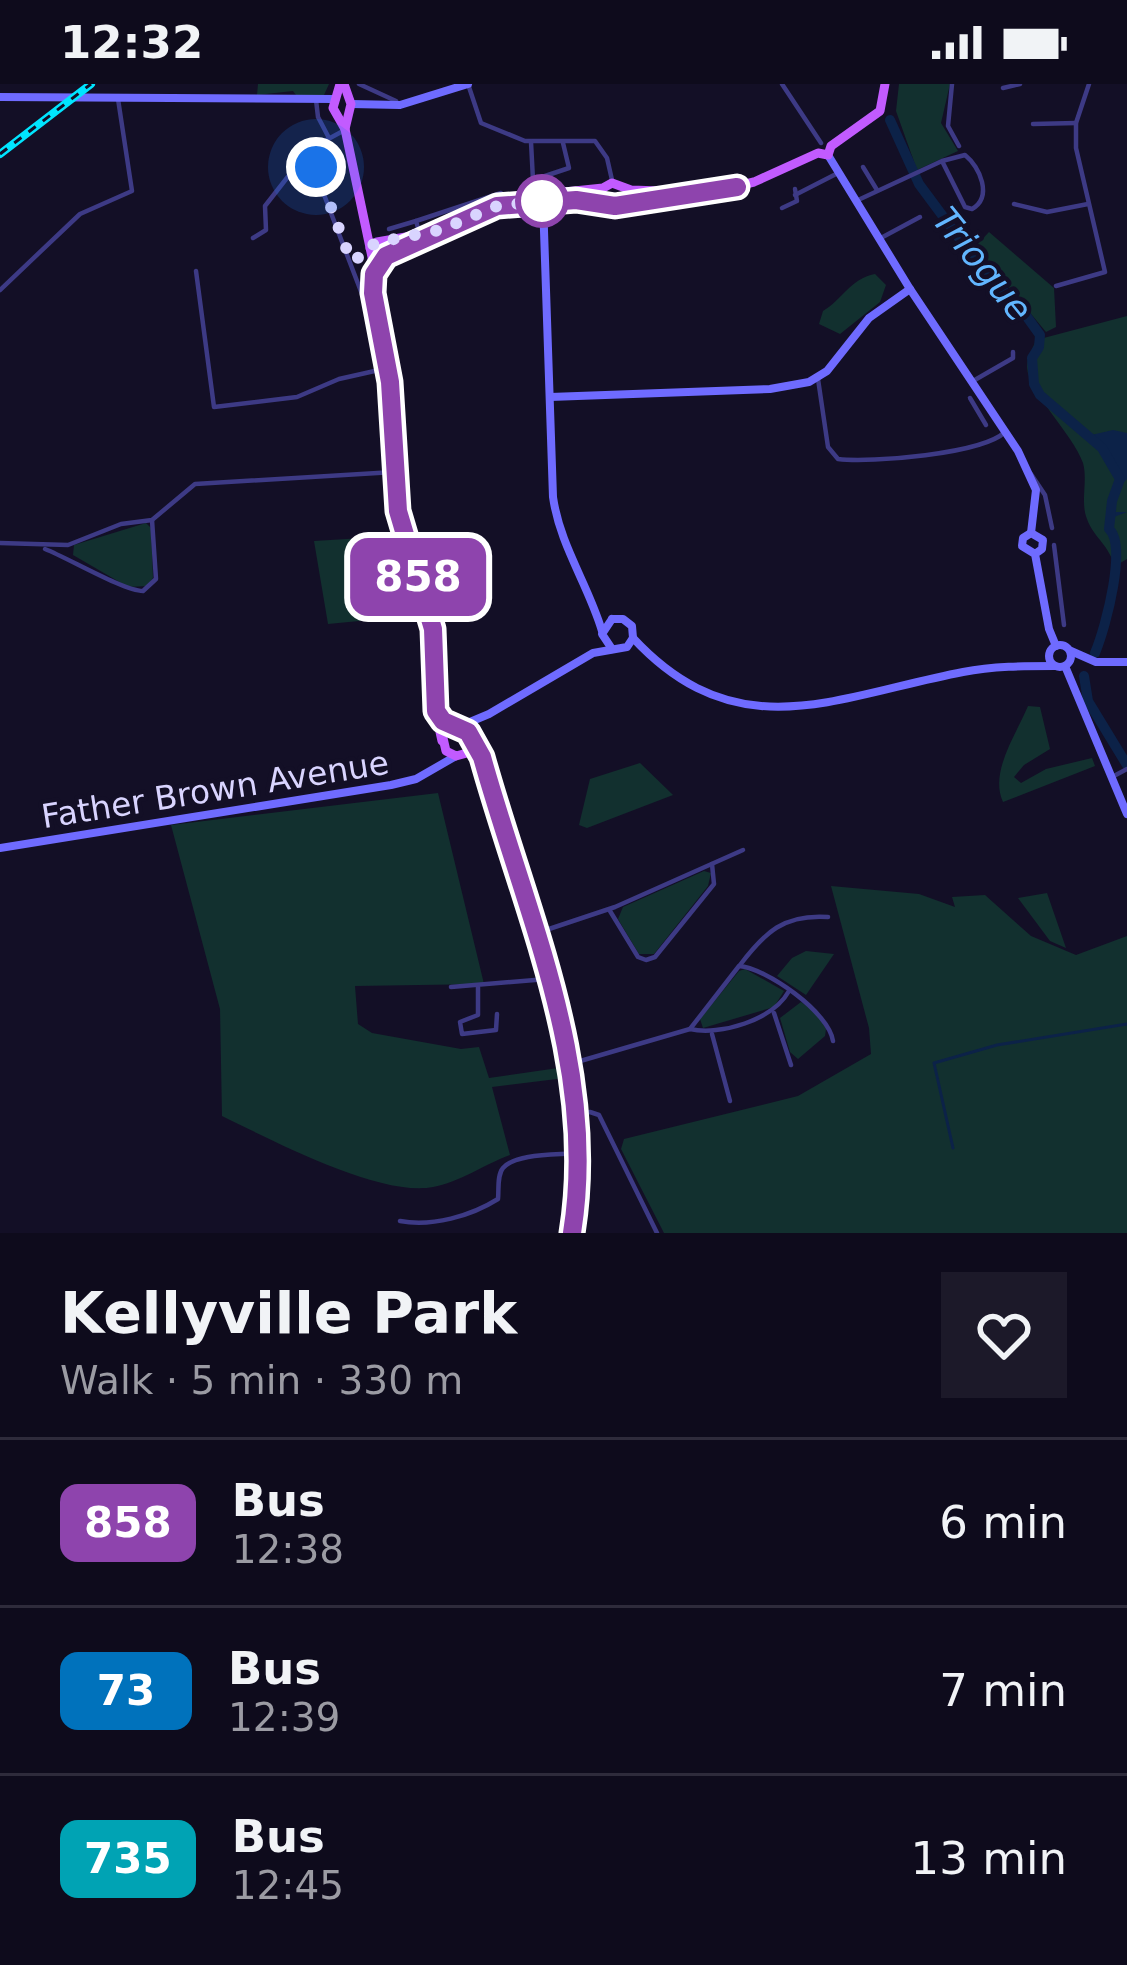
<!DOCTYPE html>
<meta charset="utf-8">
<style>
body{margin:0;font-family:"DejaVu Sans",sans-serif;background:#1c1929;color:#f1f3f6;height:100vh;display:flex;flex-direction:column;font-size:45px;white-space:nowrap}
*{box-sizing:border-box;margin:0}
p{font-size:39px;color:#9b9ba3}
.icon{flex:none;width:66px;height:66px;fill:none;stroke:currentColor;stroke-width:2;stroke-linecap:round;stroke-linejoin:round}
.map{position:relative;height:1149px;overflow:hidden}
.side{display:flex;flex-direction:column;background:#0e0b1c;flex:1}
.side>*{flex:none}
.badge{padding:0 24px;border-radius:18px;font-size:42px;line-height:78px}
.you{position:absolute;width:60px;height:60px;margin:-30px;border:9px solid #fff;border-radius:50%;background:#1a73e8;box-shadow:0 0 0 18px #1a73e833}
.map>.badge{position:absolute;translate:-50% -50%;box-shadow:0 0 0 6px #fff}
.round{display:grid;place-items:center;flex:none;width:126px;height:126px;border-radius:0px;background:#1c1929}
.summary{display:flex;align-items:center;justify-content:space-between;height:204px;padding:0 60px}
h1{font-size:57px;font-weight:700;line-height:90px}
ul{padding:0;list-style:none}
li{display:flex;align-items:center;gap:36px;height:168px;padding:0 60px;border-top:3px solid #2e2b3b}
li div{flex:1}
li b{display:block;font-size:45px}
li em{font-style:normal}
li .badge{min-width:132px;font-weight:700;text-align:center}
.status{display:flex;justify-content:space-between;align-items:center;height:84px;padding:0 60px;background:#0e0b1c;direction:ltr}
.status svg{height:33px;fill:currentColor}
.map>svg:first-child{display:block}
.green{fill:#12302f}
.water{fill:#0c2248}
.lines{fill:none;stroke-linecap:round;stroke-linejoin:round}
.stream{stroke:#0c2248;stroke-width:3}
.river{stroke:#0c2248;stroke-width:10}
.street{stroke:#3d3a85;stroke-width:4.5}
.secondary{stroke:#6f6bff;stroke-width:8}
.primary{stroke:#c25bff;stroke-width:9}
.rail-casing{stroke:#00e5ff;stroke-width:8}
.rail{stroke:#130f26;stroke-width:3;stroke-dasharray:9;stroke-linecap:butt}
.line-casing{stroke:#fff;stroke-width:27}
.line{stroke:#8e44ad;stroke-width:18}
.walk{stroke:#d9d4ff;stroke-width:12;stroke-dasharray:0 21.6}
.stop-dot{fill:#fff;stroke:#8e44ad;stroke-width:6}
.labels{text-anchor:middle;stroke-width:9;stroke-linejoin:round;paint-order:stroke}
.street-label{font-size:33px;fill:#d9d4ff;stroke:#130f26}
.water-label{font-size:36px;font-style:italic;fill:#62b6ff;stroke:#130f26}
</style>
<div class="status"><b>12:32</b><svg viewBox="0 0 49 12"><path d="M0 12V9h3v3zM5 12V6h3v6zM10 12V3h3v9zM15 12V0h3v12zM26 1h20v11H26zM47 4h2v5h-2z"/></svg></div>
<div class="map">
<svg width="1127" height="1149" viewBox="0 0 1127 1149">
<rect width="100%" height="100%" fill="#130f26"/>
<g class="green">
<polygon points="258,0 329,0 324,11 296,11 293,7 257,11"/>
<polygon points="899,0 950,0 941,39 958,67 917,86 896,27"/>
<polygon points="989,148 1054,204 1056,243 1046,248 975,163"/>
<path d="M875,190L886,201L880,218L840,250L819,240L823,227C842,216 850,195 875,190Z"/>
<path d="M1127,232V475L1115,482C1106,457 1094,454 1087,435C1080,418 1088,397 1083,379C1073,350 1028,308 1027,283C1027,274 1033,264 1036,256Z"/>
<polygon points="146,439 151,444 153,494 147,502 128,503 73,471 74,461"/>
<polygon points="396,452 421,531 328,540 314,457"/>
<path d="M1028,622L1040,623L1050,665L1024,681L1014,693L1021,699L1046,685L1092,674L1095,682L1003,718C989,688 1017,649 1028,622Z"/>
<polygon points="640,679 673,711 587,744 579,741 590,695"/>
<path d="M438,709L484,900L355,902L358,940L372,949L461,965L479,963L489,994L565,983V994L492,1003L510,1071C485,1080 458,1099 433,1103C379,1113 272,1056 222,1032L220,925L171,741Z"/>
<polygon points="704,787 711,789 708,802 654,870 639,870 618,835 623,823"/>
<polygon points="831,802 919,810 955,823 952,813 985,811 1031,852 1076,871 1127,852 1127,1149 664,1149 621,1065 624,1055 798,1012 871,970 869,944"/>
<polygon points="1047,809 1066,864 1050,857 1018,814"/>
<polygon points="806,867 834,870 806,911 777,892 792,874"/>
<polygon points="745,885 784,907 774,923 703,944 700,935 739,887"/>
<polygon points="801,918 818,930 826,945 825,952 798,975 790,968 780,934"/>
</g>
<polygon class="water" points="1113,346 1127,349 1127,395 1120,402 1111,428 1127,428 1114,433 1109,431 1120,395 1102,364 1087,352"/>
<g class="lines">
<polyline class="stream" points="953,1064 934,979 997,961 1127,940"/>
<g class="river">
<path d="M890,36L919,100L988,193L1017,219L1040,251L1039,263L1032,274L1034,300L1040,311L1102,364L1120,395L1112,417L1109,445C1127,460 1107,540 1095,569"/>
<polyline points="1084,592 1088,617 1127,681"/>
</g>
<g class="street">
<polyline points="359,0 396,17"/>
<polyline points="468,0 481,39 525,57 595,57 607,74 612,96"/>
<polyline points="782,0 821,59"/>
<polyline points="952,0 948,42 959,62"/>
<polyline points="1003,4 1020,0"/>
<polyline points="316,16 318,33 329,54"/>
<polyline points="1033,40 1076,39"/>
<polyline points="531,58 533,96 569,84 563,59"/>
<polyline points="310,74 365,218"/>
<polyline points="863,83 877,106"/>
<polyline points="795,111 838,89"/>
<path d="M856,117L942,77L965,71C980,83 993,113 972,125L965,123L942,77"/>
<polyline points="1014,120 1047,128 1088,120"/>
<polyline points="782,124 797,117 795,105"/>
<polyline points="389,145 416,137"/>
<polyline points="420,151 416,137 501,109"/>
<polyline points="253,154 266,146 265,122 290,90 310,74 308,66 343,47"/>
<polyline points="879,155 920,133"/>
<polyline points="196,187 214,323 297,313 339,295 388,284"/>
<polyline points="1056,202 1105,188 1076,64 1076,39 1089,0"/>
<polyline points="0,206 80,130 132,107 118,15"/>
<path d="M818,295L828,363L838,375C871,379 982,370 1005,348"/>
<polyline points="973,297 1013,274 1013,268"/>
<polyline points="970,314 986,341"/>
<polyline points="1031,390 1045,411 1052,444"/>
<polyline points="0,459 68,461 121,440 152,436 195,400 394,388"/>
<polyline points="1054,461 1064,541"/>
<path d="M45,465C68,474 124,507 143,507L156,495L152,436"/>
<polyline points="1112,693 1127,685"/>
<polyline points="610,827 638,873 646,876 655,873 714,800 712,780"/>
<polyline points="537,849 615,823 743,766"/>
<path d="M740,881C765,848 784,830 828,833"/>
<polyline points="451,903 547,895"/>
<polyline points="478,903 478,931 460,938 462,950 496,946 497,930"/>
<polyline points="774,929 791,981"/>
<path d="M690,945C720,952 773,936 789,907"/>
<polyline points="712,950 730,1017"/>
<path d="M570,980L690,945L739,882C766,884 829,928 833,957"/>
<polyline points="576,1031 590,1028 599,1031 657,1149"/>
<path d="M400,1137C432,1143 471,1132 498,1115C499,1105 497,1091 503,1084C516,1069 557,1071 576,1069"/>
</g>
<g class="secondary">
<polyline points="0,13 334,15"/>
<polyline points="351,20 400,21 468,0"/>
<polyline points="828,71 910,205 1018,367 1036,406 1031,449"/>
<path d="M543,117L553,413C560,462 588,500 602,547"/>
<polyline points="550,313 770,305 809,298 827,287 869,234 910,205"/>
<polyline points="1035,470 1042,465 1043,456 1031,449 1023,454 1022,462 1035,470 1049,545 1056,562"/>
<polyline points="612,535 602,550 612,565"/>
<path d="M633,554C738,667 837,612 963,588C993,582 1024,582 1055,582"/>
<circle cx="1060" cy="572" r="11"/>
<polyline points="1071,567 1096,578 1127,578"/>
<polyline points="1065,582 1127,730"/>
<polyline points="458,643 489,630 593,569 627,563 633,554 632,542 623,535 612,535"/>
<polyline points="0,764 391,701 416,695 456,672"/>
</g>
<g class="primary">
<polyline points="340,0 333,24 345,45 372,173 373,209 390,298 398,427 433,545 433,616 442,657"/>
<polyline points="344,0 351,20 345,45"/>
<polyline points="497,123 576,115 611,122 691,113 754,98 818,69 828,71 831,62 880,27 885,0"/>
<polyline points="370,164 377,158 423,150"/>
<polyline points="375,190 386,172 516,113 603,104 612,99 631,106 691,108"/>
<path d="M436,627L443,637L468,648L482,673C525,828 598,983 572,1149"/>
<polyline points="443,654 446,667 456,672 467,669 472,659"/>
</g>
<defs>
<polyline id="rail" points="0,70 91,0"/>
</defs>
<use href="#rail" class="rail-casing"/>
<use href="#rail" class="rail"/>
</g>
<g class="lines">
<defs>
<path id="line" d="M572,1149C599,984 525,828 482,673L468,648L443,637L436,627L433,545L398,427L390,298L373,209L374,190L386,172L497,122L576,116L615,122L737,103"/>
</defs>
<use href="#line" class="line-casing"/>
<use href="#line" class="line"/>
<polyline class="walk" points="316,83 351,177 370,168 374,159 440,146 497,122 542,117"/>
</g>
<circle class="stop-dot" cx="542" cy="117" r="24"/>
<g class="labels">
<g class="street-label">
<text transform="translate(215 705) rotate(-9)" y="12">Father Brown Avenue</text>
</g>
<g class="water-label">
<text transform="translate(983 180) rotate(51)" y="13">Triogue</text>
</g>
</g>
</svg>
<div class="you" style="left:316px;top:83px"></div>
<b class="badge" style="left:418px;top:493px;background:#8e44ad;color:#fff">858</b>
</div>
<section class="side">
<div class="summary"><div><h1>Kellyville Park</h1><p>Walk · 5 min · 330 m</p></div><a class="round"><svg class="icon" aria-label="heart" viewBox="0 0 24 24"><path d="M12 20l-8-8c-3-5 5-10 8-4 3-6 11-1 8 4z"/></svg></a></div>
<ul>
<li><span class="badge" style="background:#8e44ad;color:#fff">858</span><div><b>Bus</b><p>12:38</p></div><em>6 min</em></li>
<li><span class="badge" style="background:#0072bc;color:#fff">73</span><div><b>Bus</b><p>12:39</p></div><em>7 min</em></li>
<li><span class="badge" style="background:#00a3b4;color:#fff">735</span><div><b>Bus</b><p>12:45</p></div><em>13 min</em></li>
</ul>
</section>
